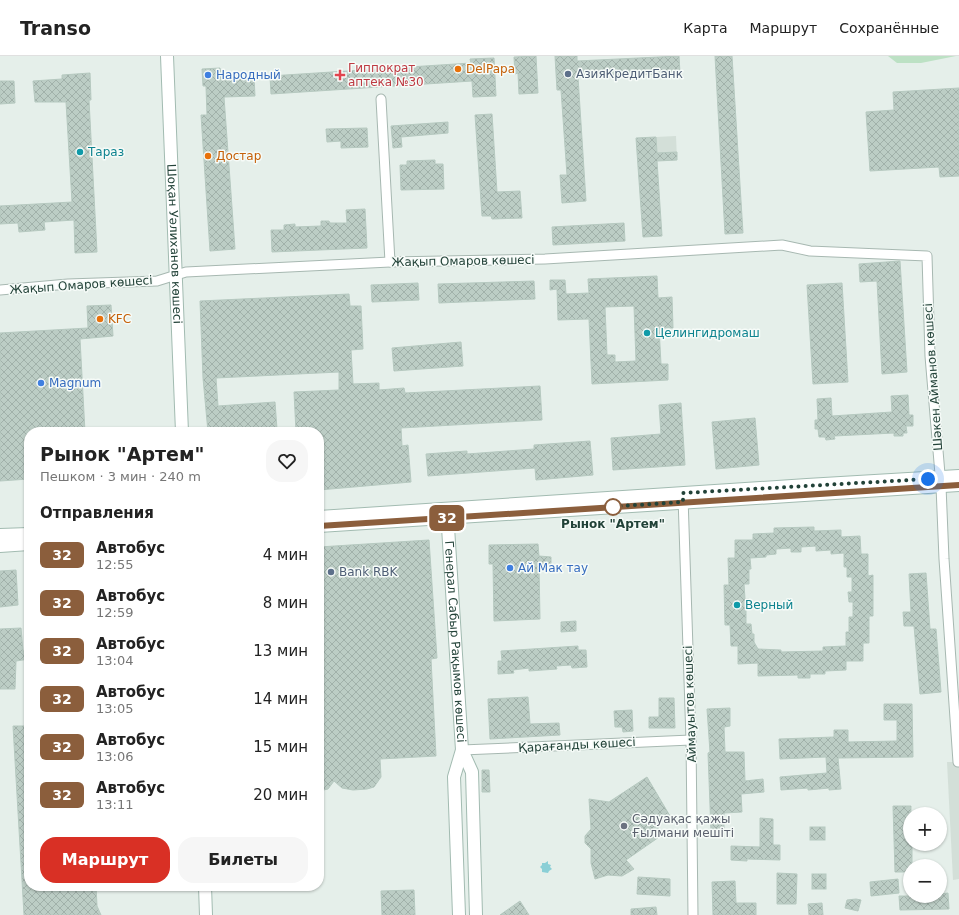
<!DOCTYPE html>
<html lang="ru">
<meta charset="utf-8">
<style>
body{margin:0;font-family:"DejaVu Sans",sans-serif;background:#f6f6f6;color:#222;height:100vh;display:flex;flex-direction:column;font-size:15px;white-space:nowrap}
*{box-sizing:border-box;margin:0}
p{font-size:13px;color:#767676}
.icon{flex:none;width:22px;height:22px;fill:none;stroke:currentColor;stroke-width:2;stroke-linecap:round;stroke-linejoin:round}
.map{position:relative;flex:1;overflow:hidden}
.side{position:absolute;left:24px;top:371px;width:300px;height:464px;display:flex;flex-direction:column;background:#fff;border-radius:16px;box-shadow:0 1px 3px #0004}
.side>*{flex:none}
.badge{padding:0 8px;border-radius:6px;font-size:14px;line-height:26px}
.controls{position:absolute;left:903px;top:751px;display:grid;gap:8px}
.controls a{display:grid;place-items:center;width:44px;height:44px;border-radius:50%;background:#fff;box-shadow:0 1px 3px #0004;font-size:20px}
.you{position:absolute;width:20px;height:20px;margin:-10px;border:3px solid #fff;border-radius:50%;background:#1a73e8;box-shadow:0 0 0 6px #1a73e833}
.map>.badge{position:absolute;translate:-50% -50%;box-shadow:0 0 0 2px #fff}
h2{padding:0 16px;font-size:15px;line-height:36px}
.round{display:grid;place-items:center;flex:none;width:42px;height:42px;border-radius:16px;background:#f6f6f6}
.head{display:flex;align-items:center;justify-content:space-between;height:68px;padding:0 16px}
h1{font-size:19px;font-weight:600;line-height:30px}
.button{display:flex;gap:8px;margin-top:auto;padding:8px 16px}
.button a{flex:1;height:46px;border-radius:16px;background:#d93025;color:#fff;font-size:16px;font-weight:600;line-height:46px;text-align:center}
.button a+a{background:#f6f6f6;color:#222}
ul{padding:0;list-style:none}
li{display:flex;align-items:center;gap:12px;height:48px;padding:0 16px}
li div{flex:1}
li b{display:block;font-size:15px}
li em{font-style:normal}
li .badge{min-width:44px;font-weight:700;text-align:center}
header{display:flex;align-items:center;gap:24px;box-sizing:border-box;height:56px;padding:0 20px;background:#fff;border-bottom:1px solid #e0e0e0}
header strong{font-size:19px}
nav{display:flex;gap:22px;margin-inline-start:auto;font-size:14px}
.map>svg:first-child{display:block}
.built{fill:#d3dfd8}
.grass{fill:#bce1c4}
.water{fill:#8acfd6}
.building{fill:url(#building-cross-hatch);stroke:#b6c9c0;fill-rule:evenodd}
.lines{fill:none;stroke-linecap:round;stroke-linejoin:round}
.street-casing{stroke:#a7b8b1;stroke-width:11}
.secondary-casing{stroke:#a2bbb1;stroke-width:14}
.street{stroke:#fff;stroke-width:9}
.secondary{stroke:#fff;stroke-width:12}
.line-casing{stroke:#fff;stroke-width:9}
.line{stroke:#8b5e3c;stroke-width:6}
.walk{stroke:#224238;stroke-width:4;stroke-dasharray:0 7.2}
.food-dot{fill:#e8710a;stroke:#f6fbf8;stroke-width:1.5}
.service-dot{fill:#5c6f8a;stroke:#f6fbf8;stroke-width:1.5}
.shop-dot{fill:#3f7fe0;stroke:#f6fbf8;stroke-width:1.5}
.health-dot{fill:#e0444e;stroke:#f6fbf8;stroke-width:1.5}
.culture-dot{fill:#0f9aa8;stroke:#f6fbf8;stroke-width:1.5}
.stop-dot{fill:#fff;stroke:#8b5e3c;stroke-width:2}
.worship-dot{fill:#6b7280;stroke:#f6fbf8;stroke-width:1.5}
.labels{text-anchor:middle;stroke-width:3;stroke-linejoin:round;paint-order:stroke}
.health-label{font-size:12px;fill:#be3a42;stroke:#f6fbf8;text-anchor:start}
.food-label{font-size:12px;fill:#c56008;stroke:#f6fbf8;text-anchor:start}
.service-label{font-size:12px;fill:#4e5e75;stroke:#f6fbf8;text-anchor:start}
.shop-label{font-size:12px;fill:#366cbe;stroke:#f6fbf8;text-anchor:start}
.culture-label{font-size:12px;fill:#0d838f;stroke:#f6fbf8;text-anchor:start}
.street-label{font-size:12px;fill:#224238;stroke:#f6fbf8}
.stop-label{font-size:12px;font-weight:bold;fill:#224238;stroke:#f6fbf8}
.worship-label{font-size:12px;fill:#5b616d;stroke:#f6fbf8;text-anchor:start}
</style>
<header>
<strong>Transo</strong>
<nav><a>Карта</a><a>Маршрут</a><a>Сохранённые</a></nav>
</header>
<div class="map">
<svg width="959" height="859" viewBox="0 0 959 859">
<defs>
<pattern id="building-cross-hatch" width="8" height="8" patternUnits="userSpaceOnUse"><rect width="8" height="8" fill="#bccdc5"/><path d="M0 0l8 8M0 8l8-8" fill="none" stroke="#a1b1aa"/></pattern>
</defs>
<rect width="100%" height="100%" fill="#e5efea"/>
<g class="built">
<polygon points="676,80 677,104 657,105 656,81"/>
<polygon points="947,706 959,706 959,823 953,824"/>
</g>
<polygon class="grass" points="888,0 956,0 921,7 897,7"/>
<polygon class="water" points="548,805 548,808 551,809 550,811 552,813 549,815 548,817 542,816 542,813 540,811 542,809 542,807 545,807"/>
<g class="building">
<polygon points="536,0 538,37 519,38 518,17 515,18 514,1"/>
<polygon points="555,0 577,0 577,5 679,0 680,17 578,21 586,145 562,147 560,119 567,119 561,34 557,34"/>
<polygon points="715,0 732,0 743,177 725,178"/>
<polygon points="494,2 496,40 473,41 472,25 271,38 270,20 471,7 470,3"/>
<polygon points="220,12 222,23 254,21 255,40 224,41 235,193 210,195 201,59 207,59 206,30 203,30 202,13"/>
<polygon points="90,17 91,44 89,44 97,196 75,197 74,164 44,166 45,174 19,176 18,167 0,168 0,150 72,146 66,46 35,46 33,25 62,23 62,19"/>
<polygon points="0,25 14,25 15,47 0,48"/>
<polygon points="959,32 959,120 940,121 939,111 870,115 866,56 894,54 893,36"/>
<polygon points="492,58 497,136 520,135 522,162 492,163 491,160 482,160 475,59"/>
<polygon points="448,66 448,77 401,81 402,91 393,92 391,70"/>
<polygon points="367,72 368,91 341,92 341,85 327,86 326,73"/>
<polygon points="656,81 657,97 677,96 677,104 657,105 662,180 643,181 636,82"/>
<polygon points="435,104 435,108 443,108 444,133 401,134 400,109 407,109 407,105"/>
<polygon points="365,153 367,192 272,196 271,174 284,174 284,169 295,168 295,171 321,170 321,165 329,165 330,167 347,167 346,154"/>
<polygon points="624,167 625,185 553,189 552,171"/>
<polygon points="900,205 907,316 882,318 877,225 860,226 859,208"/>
<path d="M657,220L658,242L672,241L673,272H659L661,308H668V324L592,328L589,263L558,264L557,233L550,234V224H565L566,238L589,237L588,223ZM634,250L636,305L615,306V299H607L605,251Z"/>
<polygon points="534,225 535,243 439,247 438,228"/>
<polygon points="418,227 419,244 372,246 371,229"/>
<polygon points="842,227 848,326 813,328 807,229"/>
<polygon points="349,238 350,250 361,250 363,293 351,294 353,328 379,327 379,334 404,332 405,337 540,330 542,364 401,372 402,390 408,389 411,426 319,434 319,376 296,376 294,336 339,334 339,316 216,322 218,350 275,346 277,373 230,376 208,376 203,322 200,245"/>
<polygon points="111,249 113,280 80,283 85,376 29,376 29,423 0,425 0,277 88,272 87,250"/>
<polygon points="461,286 463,310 394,315 392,292"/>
<polygon points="908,339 909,359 913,359 913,370 906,370 907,377 903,377 903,380 894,380 894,377 834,380 835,383 826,384 825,381 819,381 818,373 815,373 815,364 818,364 817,343 831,342 832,360 892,356 891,340"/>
<polygon points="681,347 685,409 613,414 611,382 661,378 659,349"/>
<polygon points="755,362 759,409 716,413 712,366"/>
<polygon points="590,385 593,419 536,424 535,412 428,420 426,398 467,395 467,398 534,393 534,389"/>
<path d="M814,471V475L841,474V481L860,480L861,498H868V520L873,519V560H869V587H863V605H846V614L825,615V618H810V622H798V619L758,620V607L738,608V590H731L730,569H725L724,529H729L728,502H735V484H753V478L774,477V472ZM816,490V495L831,494V498L844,497V511H847V521H852V536H848L849,546H853V561H849V576H846V590L823,591V595L781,596V594L758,593L754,586V578H752L751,568H746V553H750L749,543H745L744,528H749V513H751L750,502L766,501V499L776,498V493L791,492V496H801V491Z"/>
<polygon points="429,484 437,602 431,603 436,700 380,703 381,721 374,731 367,733 353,734 342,732 334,725 328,733 319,735 319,491"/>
<polygon points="538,488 539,500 551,501 551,509 539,511 540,563 494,565 493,508 489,508 489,489"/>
<polygon points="16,514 18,549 0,551 0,515"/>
<polygon points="926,517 930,573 936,573 941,636 920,638 914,570 904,570 903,556 911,556 909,518"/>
<polygon points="576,565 576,575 561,576 561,566"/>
<polygon points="21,572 23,595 29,595 29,603 16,605 15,633 0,633 0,573"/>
<polygon points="578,590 578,594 586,594 587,611 572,612 571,609 556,610 557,613 529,615 529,612 513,614 514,617 498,618 498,605 502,605 501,595"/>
<polygon points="528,641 530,668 559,667 560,679 490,683 488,643"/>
<polygon points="659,642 674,642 675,672 649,672 649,661 659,661"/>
<polygon points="884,648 912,648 913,701 838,702 841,733 829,734 829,732 808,734 808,732 781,734 780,721 827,717 826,701 780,703 779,683 834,681 834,674 848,674 848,686 897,685 897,664 884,664"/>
<polygon points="730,652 730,670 724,671 725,696 744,696 745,725 763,723 764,736 741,738 742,756 724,757 724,776 711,776 708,697 710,696 707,653"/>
<polygon points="632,654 633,675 623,676 622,671 615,671 614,655"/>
<polygon points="13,670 29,670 29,830 96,830 97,850 101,859 24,859"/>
<polygon points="482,714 489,714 490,736 482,736"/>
<polygon points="647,721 670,760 656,768 662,779 626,804 634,813 622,820 608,819 595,823 591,807 591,793 585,787 585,780 591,773 589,743 609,746"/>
<polygon points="893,750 911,750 910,788 912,788 912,810 910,810 910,816 895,816"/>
<polygon points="760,762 773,763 773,789 780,789 780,804 747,803 747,805 731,804 731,790 760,791"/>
<rect x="810" y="771" width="15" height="13"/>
<polygon points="777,817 797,818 796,848 777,848"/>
<rect x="812" y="818" width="14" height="15"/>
<polygon points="638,821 670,823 670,840 637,838"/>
<polygon points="898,823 899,837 871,840 870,826"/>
<polygon points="735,825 736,847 756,847 756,859 713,859 712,826"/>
<polygon points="414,834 415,859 382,859 381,835"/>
<polygon points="948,837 949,853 900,854 899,840 940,840 940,838"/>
<polygon points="856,843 861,844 858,855 845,852 847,844"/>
<polygon points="520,845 529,859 500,859"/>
<polygon points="822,847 823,859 809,859 808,848"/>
<polygon points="656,851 657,859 631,859 631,853"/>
</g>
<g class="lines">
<defs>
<g id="street">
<polyline points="381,43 390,206"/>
<polyline points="0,234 68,228 157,225 186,216 390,206 545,203 782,189 810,195 927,200 930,300 941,430 944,503 958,706"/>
<polyline points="683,441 691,684 693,859"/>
<polyline points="462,694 691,684"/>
</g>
<g id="secondary">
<path id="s1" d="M167,0L182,376"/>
<path id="s2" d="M447,455L462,694L472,716L476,859"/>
<polyline points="319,461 807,429 959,420"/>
<polyline points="319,470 959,429"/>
<polyline points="0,479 29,478"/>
<polyline points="0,490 29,488"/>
<polyline points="205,830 206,859"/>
<polyline points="459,859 454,721 462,694"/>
</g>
</defs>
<use href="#street" class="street-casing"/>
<use href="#secondary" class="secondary-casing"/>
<use href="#street" class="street"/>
<use href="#secondary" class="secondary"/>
</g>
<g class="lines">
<defs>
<polyline id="line" points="319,470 959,429"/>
</defs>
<use href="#line" class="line-casing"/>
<use href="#line" class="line"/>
<polyline class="walk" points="613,451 606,451 683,446 683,437 928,423"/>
</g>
<g class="food-dot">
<circle cx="458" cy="13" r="4"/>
<circle cx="208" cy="100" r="4"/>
<circle cx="100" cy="263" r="4"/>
</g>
<g class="service-dot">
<circle cx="568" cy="18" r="4"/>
<circle cx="331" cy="516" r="4"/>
</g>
<g class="shop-dot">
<circle cx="208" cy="19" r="4"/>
<circle cx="41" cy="327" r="4"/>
<circle cx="510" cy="512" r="4"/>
</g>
<path class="health-dot" d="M338 13h4v4h4v4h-4v4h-4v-4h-4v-4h4z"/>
<g class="culture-dot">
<circle cx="80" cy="96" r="4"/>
<circle cx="647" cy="277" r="4"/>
<circle cx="737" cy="549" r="4"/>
</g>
<circle class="stop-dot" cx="613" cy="451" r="8"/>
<circle class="worship-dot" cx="624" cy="770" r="4"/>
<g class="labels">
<g class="health-label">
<text x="348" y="16">Гиппократ<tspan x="348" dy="14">аптека №30</tspan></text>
</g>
<g class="food-label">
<text x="466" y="17">DelPapa</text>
<text x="216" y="104">Достар</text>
<text x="108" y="267">KFC</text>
</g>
<g class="service-label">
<text x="576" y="22">АзияКредитБанк</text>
<text x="339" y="520">Bank RBK</text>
</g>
<g class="shop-label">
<text x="216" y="23">Народный</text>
<text x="49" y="331">Magnum</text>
<text x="518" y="516">Ай Мак тау</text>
</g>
<g class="culture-label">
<text x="88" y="100">Тараз</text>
<text x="655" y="281">Целингидромаш</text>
<text x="745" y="553">Верный</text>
</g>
<g class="street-label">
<text dy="4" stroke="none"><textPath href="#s1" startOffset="188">Шоқан Уәлиханов көшесі</textPath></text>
<text transform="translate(463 205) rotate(-1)" y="4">Жақып Омаров көшесі</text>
<text transform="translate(81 229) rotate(-4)" y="4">Жақып Омаров көшесі</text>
<text transform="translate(933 321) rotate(-94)" y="4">Шәкен Айманов көшесі</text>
<text dy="4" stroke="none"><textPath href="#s2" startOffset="131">Генерал Сабыр Рақымов көшесі</textPath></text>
<text transform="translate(690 648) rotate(-92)" y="4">Аймауытов көшесі</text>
<text transform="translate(577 689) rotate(-3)" y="4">Қарағанды көшесі</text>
</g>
<g class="stop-label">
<text x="613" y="472">Рынок "Артем"</text>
</g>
<g class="worship-label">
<text x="632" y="767">Сәдуақас қажы<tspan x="632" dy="14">Ғылмани мешіті</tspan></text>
</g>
</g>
</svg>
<div class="controls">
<a>+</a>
<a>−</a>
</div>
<div class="you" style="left:928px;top:423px"></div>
<b class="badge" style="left:447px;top:462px;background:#8b5e3c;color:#fff">32</b>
<section class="side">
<div class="head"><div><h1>Рынок &quot;Артем&quot;</h1><p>Пешком · 3 мин · 240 m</p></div><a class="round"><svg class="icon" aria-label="heart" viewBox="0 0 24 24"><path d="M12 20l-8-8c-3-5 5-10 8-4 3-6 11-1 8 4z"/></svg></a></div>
<h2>Отправления</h2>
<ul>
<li><span class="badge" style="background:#8b5e3c;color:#fff">32</span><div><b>Автобус</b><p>12:55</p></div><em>4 мин</em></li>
<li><span class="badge" style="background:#8b5e3c;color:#fff">32</span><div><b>Автобус</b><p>12:59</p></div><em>8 мин</em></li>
<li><span class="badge" style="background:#8b5e3c;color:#fff">32</span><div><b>Автобус</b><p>13:04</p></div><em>13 мин</em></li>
<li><span class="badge" style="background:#8b5e3c;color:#fff">32</span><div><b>Автобус</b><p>13:05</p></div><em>14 мин</em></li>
<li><span class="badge" style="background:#8b5e3c;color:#fff">32</span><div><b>Автобус</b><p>13:06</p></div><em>15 мин</em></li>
<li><span class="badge" style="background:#8b5e3c;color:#fff">32</span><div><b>Автобус</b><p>13:11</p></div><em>20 мин</em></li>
</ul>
<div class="button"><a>Маршрут</a><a>Билеты</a></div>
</section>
</div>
